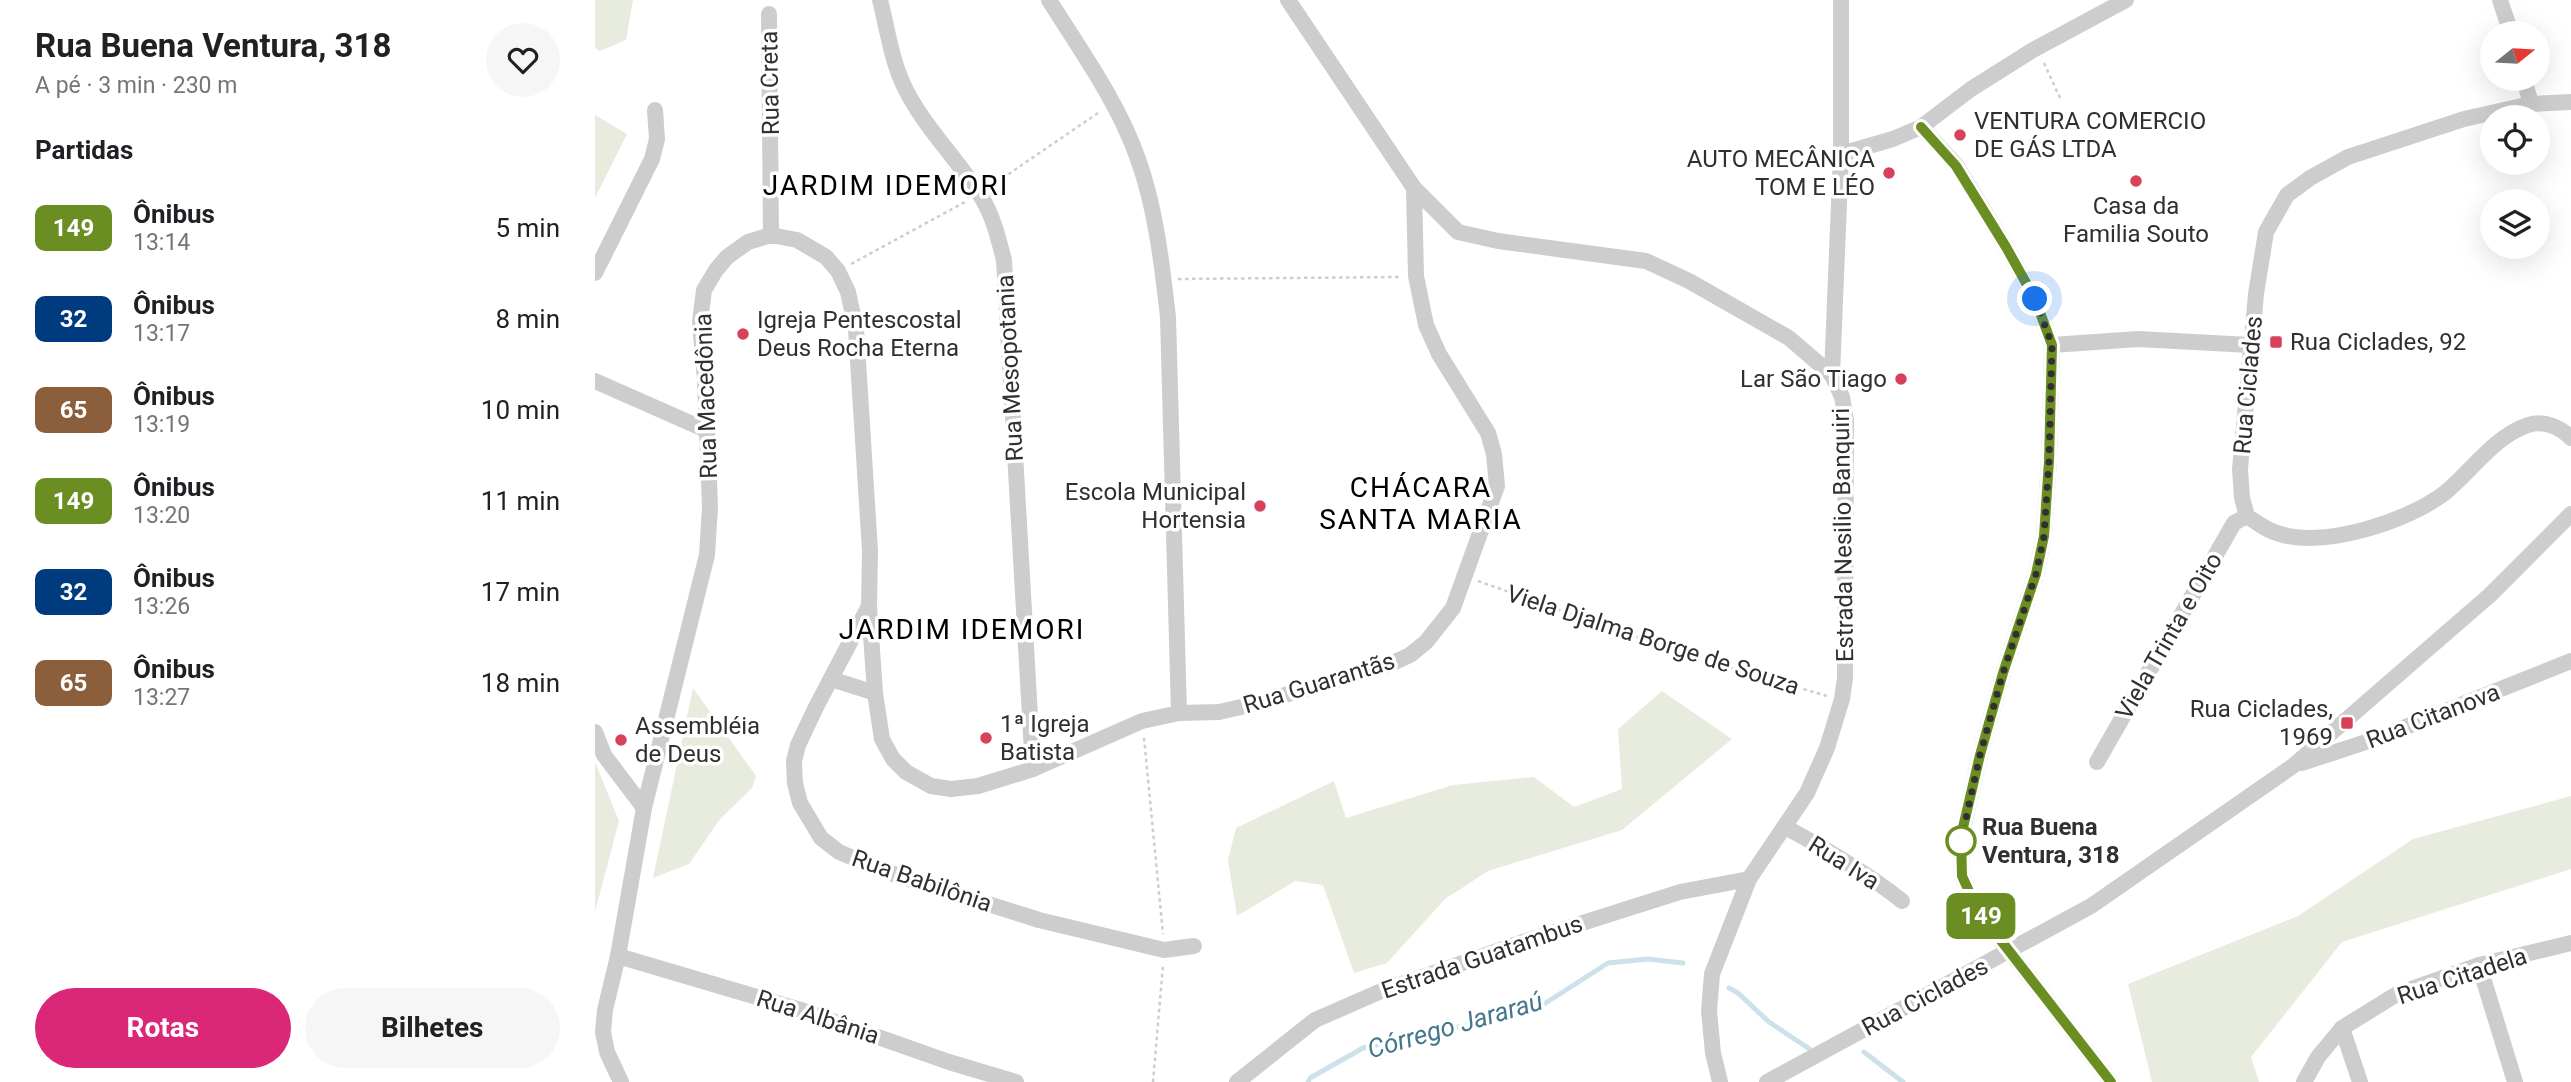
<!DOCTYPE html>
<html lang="pt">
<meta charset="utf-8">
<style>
body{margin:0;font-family:Roboto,sans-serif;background:#f6f6f6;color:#202124;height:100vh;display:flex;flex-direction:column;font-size:26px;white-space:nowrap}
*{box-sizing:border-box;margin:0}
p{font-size:23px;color:#757577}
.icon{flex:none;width:38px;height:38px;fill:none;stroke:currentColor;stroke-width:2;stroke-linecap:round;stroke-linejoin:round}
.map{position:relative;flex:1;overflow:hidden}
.side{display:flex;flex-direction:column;background:#fff;width:595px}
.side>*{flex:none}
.badge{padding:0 14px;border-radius:10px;font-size:24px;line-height:46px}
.needle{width:46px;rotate:72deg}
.controls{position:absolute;left:1885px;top:21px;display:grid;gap:14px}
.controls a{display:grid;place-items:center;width:70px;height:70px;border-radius:50%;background:#fff;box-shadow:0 7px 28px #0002;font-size:35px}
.you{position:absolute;width:35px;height:35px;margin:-18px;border:5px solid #fff;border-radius:50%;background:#1a73e8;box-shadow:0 0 0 10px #1a73e833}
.map>.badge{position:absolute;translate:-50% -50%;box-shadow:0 0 0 4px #fff}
h2{padding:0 35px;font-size:26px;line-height:63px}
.round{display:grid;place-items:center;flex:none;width:74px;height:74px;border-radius:37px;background:#f6f6f6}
.summary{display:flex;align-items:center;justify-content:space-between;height:119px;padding:0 35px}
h1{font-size:33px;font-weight:700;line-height:52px}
.button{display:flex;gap:14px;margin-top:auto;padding:14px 35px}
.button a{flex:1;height:80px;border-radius:42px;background:#db2777;color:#fff;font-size:28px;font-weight:700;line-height:80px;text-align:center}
.button a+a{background:#f6f6f6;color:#202124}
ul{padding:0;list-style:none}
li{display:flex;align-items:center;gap:21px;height:91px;padding:0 35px}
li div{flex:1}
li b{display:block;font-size:26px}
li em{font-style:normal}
li .badge{min-width:77px;font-weight:700;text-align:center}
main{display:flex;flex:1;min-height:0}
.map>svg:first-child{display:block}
.green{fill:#e7ecdf}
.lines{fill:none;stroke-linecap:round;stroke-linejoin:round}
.stream{stroke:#cde1ea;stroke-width:5}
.path{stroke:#cdcdcd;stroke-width:2.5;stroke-dasharray:3.5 3.5;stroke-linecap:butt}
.minor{stroke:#cdcdcd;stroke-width:16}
.line-casing{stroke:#fff;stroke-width:16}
.line{stroke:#6b8e23;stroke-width:10}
.walk{stroke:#303030;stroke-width:7;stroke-dasharray:0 12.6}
.poi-dot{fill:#d84159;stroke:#fff;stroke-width:2.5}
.stop-dot{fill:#fff;stroke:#6b8e23;stroke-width:3.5}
.labels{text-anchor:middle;stroke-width:7;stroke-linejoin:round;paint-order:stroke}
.street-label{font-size:24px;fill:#303030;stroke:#fff}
.poi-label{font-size:24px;fill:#303030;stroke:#fff;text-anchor:start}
.stop-label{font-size:24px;font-weight:bold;fill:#303030;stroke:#fff;text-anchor:start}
.water-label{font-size:26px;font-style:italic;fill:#44768c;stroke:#fff}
.quarter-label{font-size:28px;letter-spacing:2px;fill:#000;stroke:#fff}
</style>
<main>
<section class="side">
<div class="summary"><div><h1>Rua Buena Ventura, 318</h1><p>A pé · 3 min · 230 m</p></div><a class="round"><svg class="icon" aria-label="heart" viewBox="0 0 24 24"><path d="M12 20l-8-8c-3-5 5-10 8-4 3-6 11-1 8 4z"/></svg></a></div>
<h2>Partidas</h2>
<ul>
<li><span class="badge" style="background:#6b8e23;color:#fff">149</span><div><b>Ônibus</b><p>13:14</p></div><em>5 min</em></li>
<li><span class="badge" style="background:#003b80;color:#fff">32</span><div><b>Ônibus</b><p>13:17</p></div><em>8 min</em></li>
<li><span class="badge" style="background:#8b5e3c;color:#fff">65</span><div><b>Ônibus</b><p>13:19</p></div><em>10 min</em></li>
<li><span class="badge" style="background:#6b8e23;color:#fff">149</span><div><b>Ônibus</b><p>13:20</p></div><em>11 min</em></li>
<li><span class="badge" style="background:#003b80;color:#fff">32</span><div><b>Ônibus</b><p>13:26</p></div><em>17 min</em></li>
<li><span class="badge" style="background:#8b5e3c;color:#fff">65</span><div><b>Ônibus</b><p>13:27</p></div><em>18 min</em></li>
</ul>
<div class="button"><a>Rotas</a><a>Bilhetes</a></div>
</section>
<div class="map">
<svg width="1976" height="1082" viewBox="0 0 1976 1082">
<rect width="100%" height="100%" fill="#fff"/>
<g class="green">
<polygon points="0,0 38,0 31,40 5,51 0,48"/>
<polygon points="0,115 32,134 0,198"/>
<polygon points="98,688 161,776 157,788 125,819 94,864 58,878"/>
<polygon points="1067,691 1137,739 1027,830 893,871 850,899 792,963 759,973 728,885 700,881 642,916 633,860 641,828 739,781 751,818 858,785 939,777 979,807 1027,789 1023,729"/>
<polygon points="0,762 24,821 0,912"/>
<polygon points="1976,796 1976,869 1747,942 1656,1057 1664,1082 1557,1082 1533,984 1703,916 1818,839"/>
</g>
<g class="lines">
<g class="stream">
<polyline points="1134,988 1143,993 1174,1022 1216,1050"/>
<polyline points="1269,1052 1308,1082"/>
<polyline points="713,1082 715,1078 768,1048 926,1013 949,1004 1013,963 1053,959 1088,963"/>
</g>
<g class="path">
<polyline points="1449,63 1465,98"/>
<polyline points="396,186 503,113"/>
<polyline points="256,264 370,202"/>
<polyline points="583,279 804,277"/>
<polyline points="883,581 1095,656 1232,696"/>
<polyline points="549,738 568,934"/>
<polyline points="558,1082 568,965"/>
</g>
<g class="minor">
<path d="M285,0C292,27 296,58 308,84C327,125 361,157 385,195C398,215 403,237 409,260L438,769"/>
<path d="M454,0C486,51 523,102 543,159C561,209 567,265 573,317L584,713"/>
<polyline points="693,0 819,188 863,232 903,241 1051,261 1094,281 1194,338 1237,375"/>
<polyline points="1905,0 1916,33"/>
<polyline points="174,14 176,235"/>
<polyline points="1929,79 1936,104"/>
<path d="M1976,102L1936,104L1869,119L1753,157L1715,178L1692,195L1671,232L1661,294L1645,469L1647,498L1652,516C1662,523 1673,531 1685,534C1731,548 1814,521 1851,492C1877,470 1900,436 1933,425C1949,420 1965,427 1976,438"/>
<polyline points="1326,127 1361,165 1411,247 1440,299 1457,345 1454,461 1449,536 1441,574 1408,673 1385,755 1366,837 1367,876 1383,911 1516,1082"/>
<polyline points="1246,154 1298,139 1326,127 1376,89 1438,50 1531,0"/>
<polyline points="0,273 57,159 62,139 60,110"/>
<polyline points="1457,345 1543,339 1655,345"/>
<polyline points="0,381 111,430"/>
<polyline points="274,606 220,709 203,745 199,761 200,783 205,803 226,838 244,852 289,871 444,920 569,950 599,946"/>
<polyline points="236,679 280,693"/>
<polyline points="0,732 9,755 49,808"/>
<polyline points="1502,762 1639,523 1652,516"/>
<polyline points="1707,763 1783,738 1976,661"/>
<path d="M1190,827C1231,849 1271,872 1307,901"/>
<polyline points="23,956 209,1011 354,1062 421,1082"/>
<polyline points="1884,965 1920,1082"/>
<polyline points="1747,1028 1765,1082"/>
<polyline points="26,1082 12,1052 8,1032 10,1010 23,956 49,808 112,555 115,507 110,380 105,322 109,290 121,270 132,257 153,242 176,235 202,240 231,257 243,271 253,292 261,329 275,551 274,606 280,693 287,739 298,759 311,772 336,786 356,789 383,786 438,769 547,721 584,713 624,712 659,704 793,665 815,655 831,642 858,608 902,486 899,454 893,433 844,354 831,325 821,276 819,188"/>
<polyline points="642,1082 720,1020 784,992 937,939 1085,892 1154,879"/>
<polyline points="1125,1082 1118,1053 1114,1011 1117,974 1154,879 1212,793 1232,748 1247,699 1250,678 1251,420 1247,397 1237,375 1246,154 1246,0"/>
<polyline points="1172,1082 1496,906 1698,766 1895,595 1976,514"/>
<polyline points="1709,1082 1723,1057 1747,1028 1802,994 1884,965 1976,943"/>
</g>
</g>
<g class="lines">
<defs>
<polyline id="line" points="1326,127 1361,166 1411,247 1440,299 1457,345 1454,461 1449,536 1441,574 1408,673 1385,755 1366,836 1367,876 1383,911 1516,1082"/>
</defs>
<use href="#line" class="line-casing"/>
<use href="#line" class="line"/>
<polyline class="walk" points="1366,841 1385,755 1408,673 1441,574 1449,536 1454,461 1457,345 1440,299"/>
</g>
<g class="poi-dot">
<circle cx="1365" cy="135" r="7"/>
<circle cx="1294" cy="173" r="7"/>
<circle cx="1541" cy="181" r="7"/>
<circle cx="148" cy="334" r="7"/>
<rect x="1674" y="335" width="14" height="14" rx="3.5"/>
<circle cx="1306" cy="379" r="7"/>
<circle cx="665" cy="506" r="7"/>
<rect x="1745" y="716" width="14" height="14" rx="3.5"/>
<circle cx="391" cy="738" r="7"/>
<circle cx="26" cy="740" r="7"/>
</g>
<circle class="stop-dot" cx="1366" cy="841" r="14"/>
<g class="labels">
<g class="street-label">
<text transform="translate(175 83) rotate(-91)" y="8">Rua Creta</text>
<text transform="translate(415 368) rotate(-93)" y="8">Rua Mesopotania</text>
<text transform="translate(1653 385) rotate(-85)" y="8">Rua Ciclades</text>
<text transform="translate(111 396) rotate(-92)" y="8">Rua Macedônia</text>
<text transform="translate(1248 535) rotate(-91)" y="8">Estrada Nesilio Banquiri</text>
<text transform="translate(1574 636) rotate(-60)" y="8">Viela Trinta e Oito</text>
<text transform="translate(1058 640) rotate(18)" y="8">Viela Djalma Borge de Souza</text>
<text transform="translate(724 683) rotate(-17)" y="8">Rua Guarantãs</text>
<text transform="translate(1838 716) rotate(-21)" y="8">Rua Citanova</text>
<text transform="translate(1249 863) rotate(32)" y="8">Rua Iva</text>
<text transform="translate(327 881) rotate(19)" y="8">Rua Babilônia</text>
<text transform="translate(887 957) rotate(-19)" y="8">Estrada Guatambus</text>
<text transform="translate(1867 976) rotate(-18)" y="8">Rua Citadela</text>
<text transform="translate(1330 997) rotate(-28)" y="8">Rua Ciclades</text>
<text transform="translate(223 1017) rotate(18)" y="8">Rua Albânia</text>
</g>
<g class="poi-label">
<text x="1379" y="129">VENTURA COMERCIO<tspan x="1379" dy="28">DE GÁS LTDA</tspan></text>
<text x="1280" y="167" text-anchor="end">AUTO MECÂNICA<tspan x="1280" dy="28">TOM E LÉO</tspan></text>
<text x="1541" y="214" text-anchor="middle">Casa da<tspan x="1541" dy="28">Familia Souto</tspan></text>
<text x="162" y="328">Igreja Pentescostal<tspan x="162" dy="28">Deus Rocha Eterna</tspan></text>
<text x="1695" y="350">Rua Ciclades, 92</text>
<text x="1292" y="387" text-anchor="end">Lar São Tiago</text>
<text x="651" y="500" text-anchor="end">Escola Municipal<tspan x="651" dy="28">Hortensia</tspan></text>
<text x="1738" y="717" text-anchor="end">Rua Ciclades,<tspan x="1738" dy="28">1969</tspan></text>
<text x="405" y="732">1ª Igreja<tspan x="405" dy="28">Batista</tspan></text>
<text x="40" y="734">Assembléia<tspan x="40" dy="28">de Deus</tspan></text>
</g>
<g class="stop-label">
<text x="1387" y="835">Rua Buena<tspan x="1387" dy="28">Ventura, 318</tspan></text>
</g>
<g class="water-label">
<text transform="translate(860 1025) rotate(-16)" y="9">Córrego Jararaú</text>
</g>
<g class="quarter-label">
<text x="291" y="195">JARDIM IDEMORI</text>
<text x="826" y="497">CHÁCARA<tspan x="826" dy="32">SANTA MARIA</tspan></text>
<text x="367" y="639">JARDIM IDEMORI</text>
</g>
</g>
</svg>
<div class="controls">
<a><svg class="needle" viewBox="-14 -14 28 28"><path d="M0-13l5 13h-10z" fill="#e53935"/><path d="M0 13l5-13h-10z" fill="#757577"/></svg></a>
<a><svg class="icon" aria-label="locate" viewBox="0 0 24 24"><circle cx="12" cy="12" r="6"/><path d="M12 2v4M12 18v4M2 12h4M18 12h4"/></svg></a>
<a><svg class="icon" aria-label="layers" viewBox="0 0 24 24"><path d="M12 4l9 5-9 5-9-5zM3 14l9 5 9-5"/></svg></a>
</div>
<div class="you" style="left:1440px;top:299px"></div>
<b class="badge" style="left:1386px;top:916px;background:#6b8e23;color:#fff">149</b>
</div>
</main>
